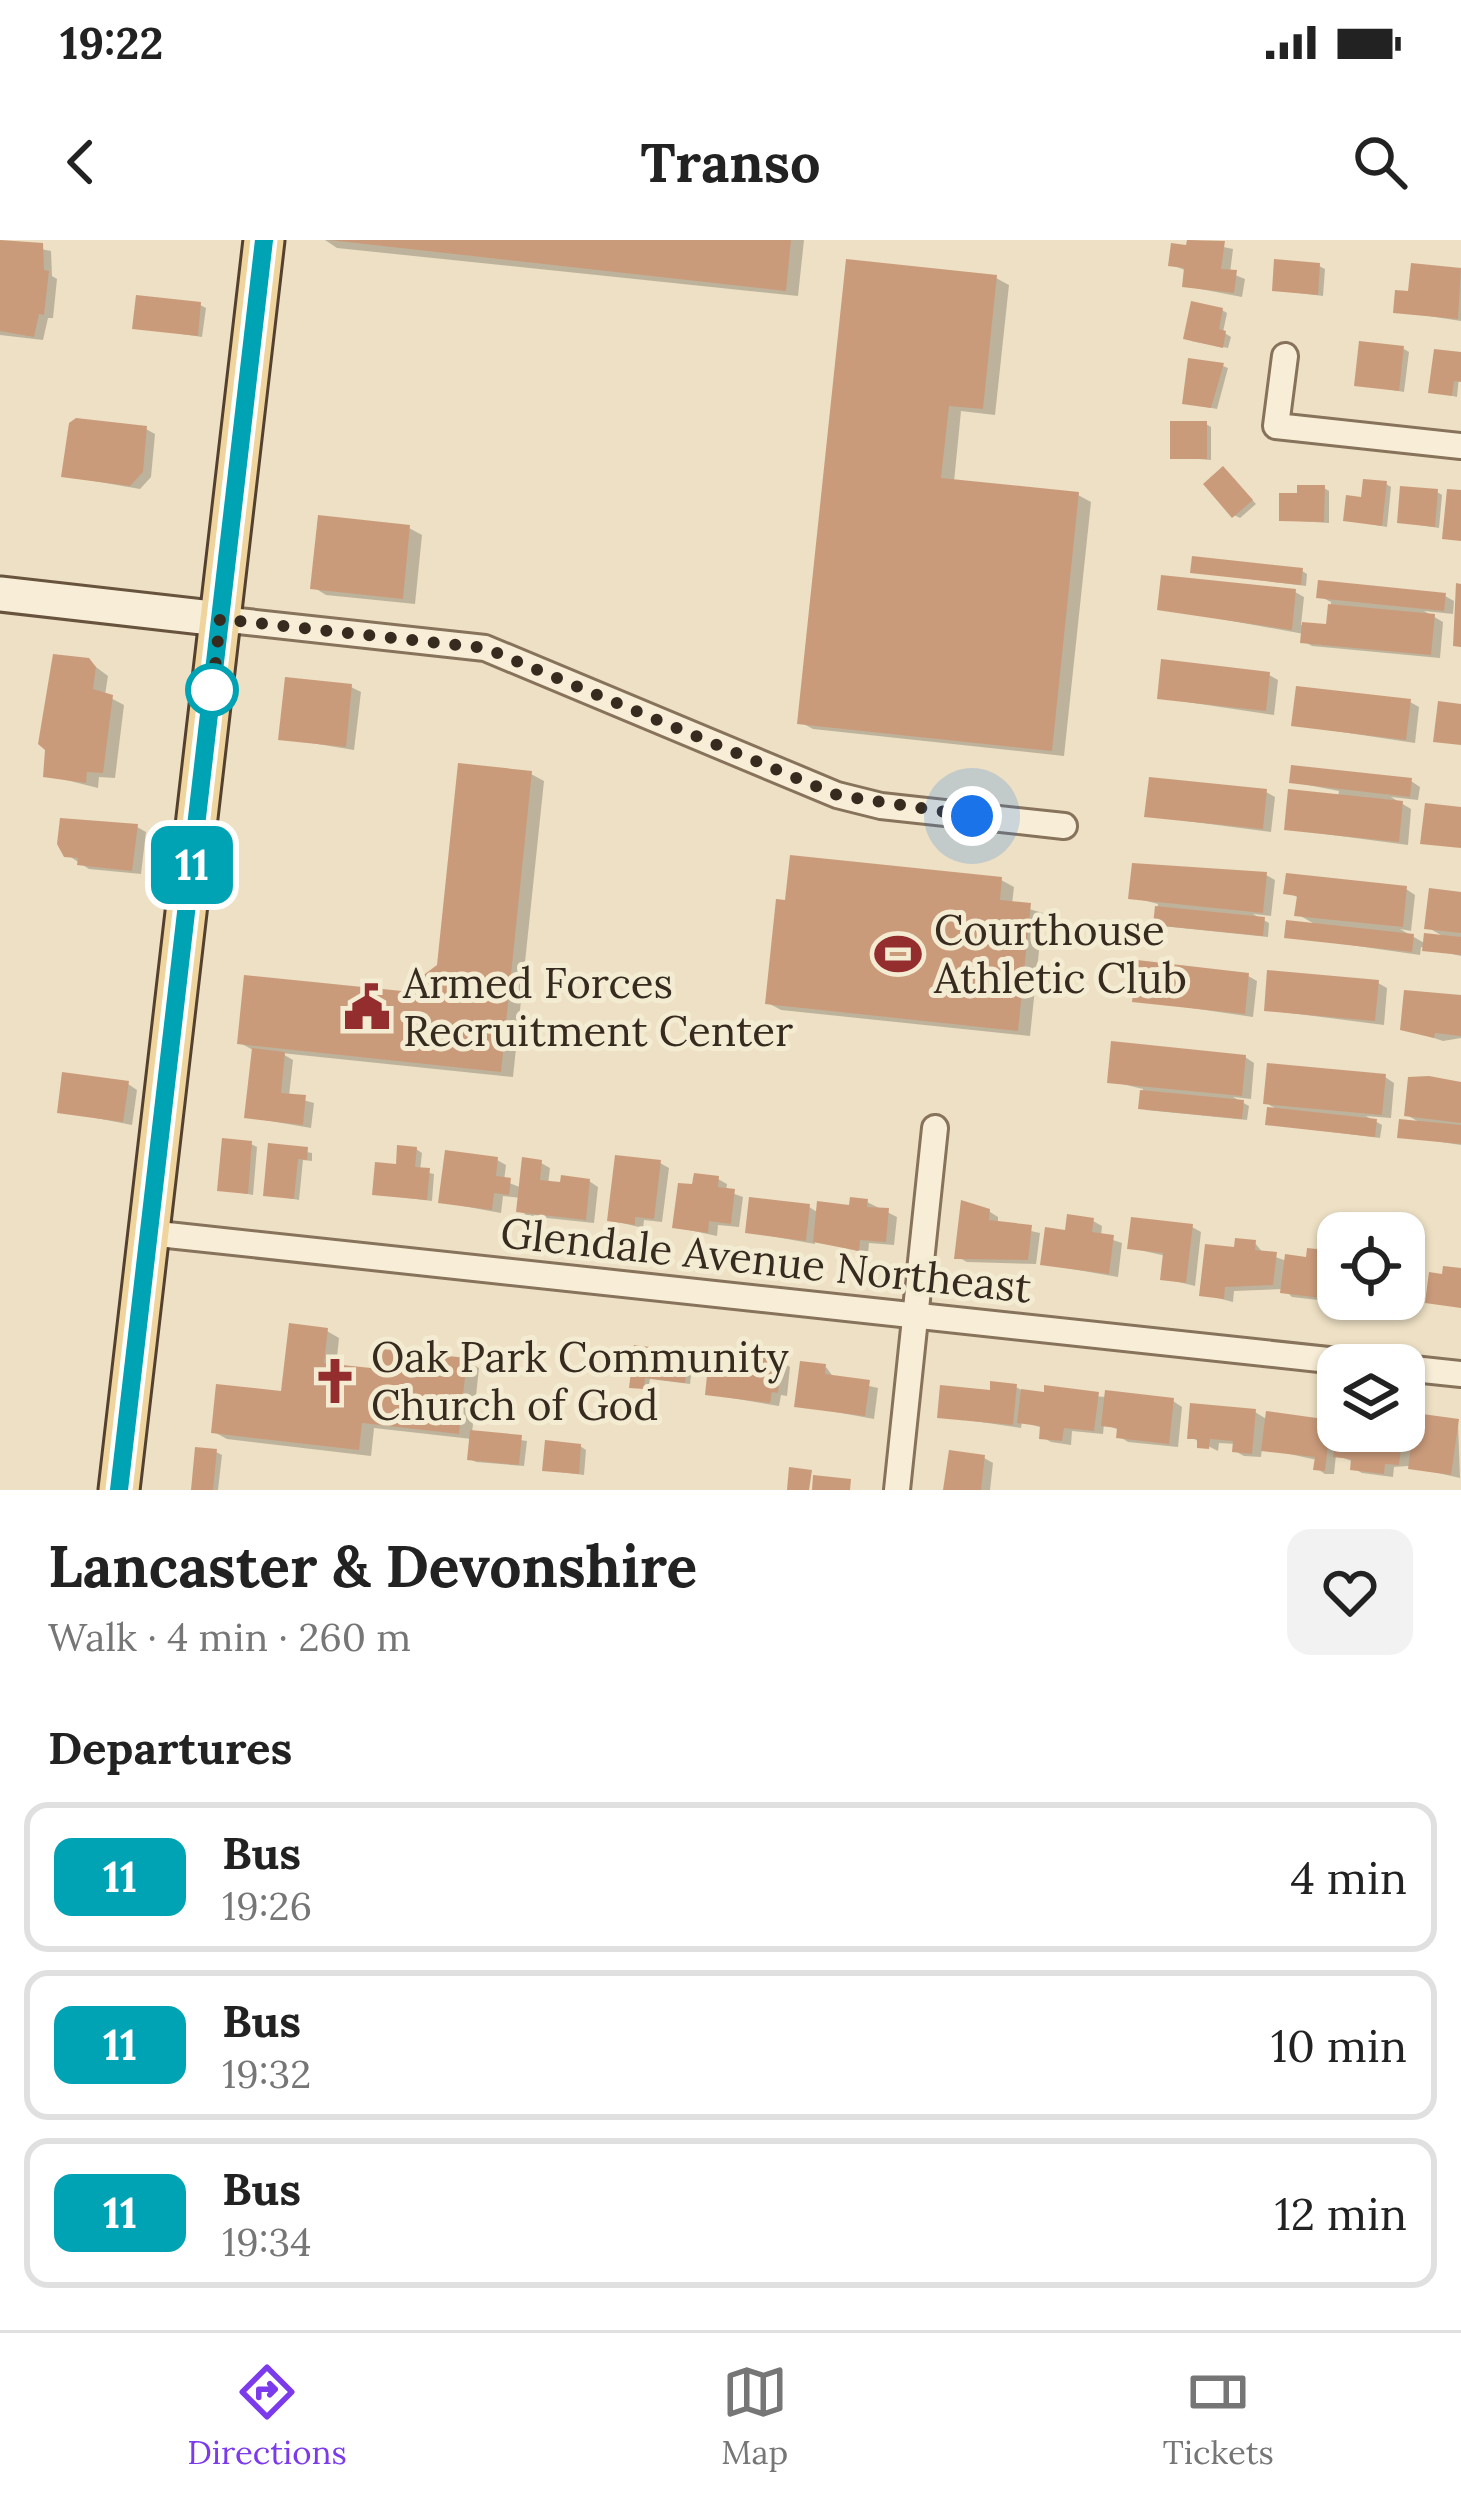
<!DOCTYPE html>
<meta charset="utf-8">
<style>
body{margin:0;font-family:Lora,serif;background:#f2f2f2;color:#222;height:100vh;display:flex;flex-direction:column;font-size:45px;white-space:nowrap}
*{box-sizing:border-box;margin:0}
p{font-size:39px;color:#767676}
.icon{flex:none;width:66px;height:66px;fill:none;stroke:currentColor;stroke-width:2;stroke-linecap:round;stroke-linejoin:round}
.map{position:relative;height:1250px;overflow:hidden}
.panel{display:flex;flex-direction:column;background:#fff;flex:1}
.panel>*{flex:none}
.badge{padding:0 24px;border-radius:18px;font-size:42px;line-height:78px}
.buttons{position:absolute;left:1317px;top:972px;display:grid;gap:24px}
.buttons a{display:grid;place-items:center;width:108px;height:108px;border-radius:24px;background:#fff;box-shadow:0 3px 9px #0004;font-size:60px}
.you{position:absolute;width:60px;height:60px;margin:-30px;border:9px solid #fff;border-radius:50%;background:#1a73e8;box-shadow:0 0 0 18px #1a73e833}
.map>.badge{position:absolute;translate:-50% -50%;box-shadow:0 0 0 6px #fff}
h2{padding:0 48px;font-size:45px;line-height:108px}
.round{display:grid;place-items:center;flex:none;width:126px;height:126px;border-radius:24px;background:#f2f2f2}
.overview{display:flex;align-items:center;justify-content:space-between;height:204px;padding:0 48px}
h1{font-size:57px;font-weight:700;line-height:90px}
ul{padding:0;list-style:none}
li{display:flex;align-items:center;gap:36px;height:150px;margin:0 24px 18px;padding:0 24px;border:6px solid #e0e0e0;border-radius:24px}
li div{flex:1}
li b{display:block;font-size:45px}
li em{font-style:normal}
li .badge{min-width:132px;font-weight:700;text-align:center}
.status{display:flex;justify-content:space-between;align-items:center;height:84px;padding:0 60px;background:#fff;direction:ltr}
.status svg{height:33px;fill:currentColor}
header{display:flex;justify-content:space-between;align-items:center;height:156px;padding:0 48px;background:#fff;font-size:54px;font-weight:700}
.tab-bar{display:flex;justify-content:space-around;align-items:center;height:168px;border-top:3px solid #e0e0e0;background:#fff;font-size:33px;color:#767676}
.tab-bar a{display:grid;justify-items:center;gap:6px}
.tab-bar .active{color:#7c3aed}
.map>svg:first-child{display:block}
.shadow{fill:#0003}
.building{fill:#ca9b7b}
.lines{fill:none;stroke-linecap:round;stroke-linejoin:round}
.street-casing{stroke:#87725b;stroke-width:30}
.secondary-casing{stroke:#68533e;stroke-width:39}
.primary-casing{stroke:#54402f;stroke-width:45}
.street{stroke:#f8eed7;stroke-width:24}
.secondary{stroke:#f8eed7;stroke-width:33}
.primary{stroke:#efd59d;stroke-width:39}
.line-casing{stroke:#fff;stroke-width:27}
.line{stroke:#00a3b4;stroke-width:18}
.walk{stroke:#372a1e;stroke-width:12;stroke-dasharray:0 21.6}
.stop-dot{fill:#fff;stroke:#00a3b4;stroke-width:6}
.labels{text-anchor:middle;stroke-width:10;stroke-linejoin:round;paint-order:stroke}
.poi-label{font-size:42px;fill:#372a1e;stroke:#f4ebd3;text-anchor:start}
.street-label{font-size:42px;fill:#372a1e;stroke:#f4ebd3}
</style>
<div class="status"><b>19:22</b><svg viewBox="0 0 49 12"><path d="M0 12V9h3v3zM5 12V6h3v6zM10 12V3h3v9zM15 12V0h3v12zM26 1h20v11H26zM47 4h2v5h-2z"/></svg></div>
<header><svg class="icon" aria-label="back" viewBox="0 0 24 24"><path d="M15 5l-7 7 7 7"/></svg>Transo<svg class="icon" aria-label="search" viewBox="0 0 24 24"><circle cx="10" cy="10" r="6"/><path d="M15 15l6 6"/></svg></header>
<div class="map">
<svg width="1461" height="1250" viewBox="0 0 1461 1250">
<rect width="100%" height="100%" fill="#ede0c4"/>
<g class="shadow">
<polygon points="325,0 804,0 798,56 337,8"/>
<polygon points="1190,0 1233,9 1230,33 1245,39 1242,57 1185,46 1187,31 1172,25"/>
<polygon points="0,1 51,11 52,36 57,39 53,78 48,78 43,100 0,95"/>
<polygon points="1319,26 1325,29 1323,56 1275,50"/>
<polygon points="1414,26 1461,31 1461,81 1396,71 1411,54"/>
<polygon points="996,38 1009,45 995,175 961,171 954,242 1078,255 1091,262 1064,516 813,489 800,482"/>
<polygon points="200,65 206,68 202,97 135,87"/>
<polygon points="1222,70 1227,73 1223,92 1231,97 1228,108 1191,101"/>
<polygon points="1404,109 1409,112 1404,152 1358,144"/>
<polygon points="1461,115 1457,157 1431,151"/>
<polygon points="1223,126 1228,128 1217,169 1185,163"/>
<polygon points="1206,184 1211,187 1211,220 1173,217"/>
<polygon points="146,189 155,194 151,237 140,249 65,236"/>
<polygon points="1223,229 1256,264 1240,278 1234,275"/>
<polygon points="1386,244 1391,247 1387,287 1346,280"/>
<polygon points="1324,248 1329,251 1329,283 1282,280 1300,256"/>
<polygon points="1437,252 1442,255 1439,288 1400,282"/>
<polygon points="409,288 422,295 415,364 326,355 313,347"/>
<polygon points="1302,331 1307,334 1306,346 1193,332"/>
<polygon points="1295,352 1304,357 1301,385 1329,387 1331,362 1319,356 1445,356 1454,361 1453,374 1424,371 1443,382 1440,418 1312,406 1303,401 1304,394 1160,368"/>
<polygon points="88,421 108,436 105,455 124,465 115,538 99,537 98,548 46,535"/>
<polygon points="1269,435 1278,440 1274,475 1160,458"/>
<polygon points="351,447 361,452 354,510 281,498"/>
<polygon points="1410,462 1419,467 1415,503 1295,485"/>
<polygon points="531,534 544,541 513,837 281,813 293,820 289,856 314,863 311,888 247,877 255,811 240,803 403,754 440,727"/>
<polygon points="1411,541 1420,547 1418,560 1391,557 1411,569 1408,605 1287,589 1338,557 1339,551 1292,542"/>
<polygon points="1266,552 1275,557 1271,592 1148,576"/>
<polygon points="137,587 146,592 141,634 89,629 66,614"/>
<polygon points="1266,635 1275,640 1271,676 1253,674 1269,683 1268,697 1162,686 1156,683 1158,664 1131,657"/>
<polygon points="1001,640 1014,647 1012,664 1043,673 1030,796 781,770 768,763"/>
<polygon points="1406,649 1415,655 1411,691 1400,689 1426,704 1446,698 1427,687 1461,655 1461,716 1421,707 1420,715 1287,696 1318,686 1297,674 1299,658 1287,652"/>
<polygon points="1248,736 1257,741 1253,777 1136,760"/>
<polygon points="1378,743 1387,748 1384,785 1267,770"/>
<polygon points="1461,758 1461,798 1443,801 1403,788"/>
<polygon points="1245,817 1254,823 1251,859 1233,857 1249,866 1247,880 1146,870 1141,867 1143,849 1110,841"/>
<polygon points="1385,837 1394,843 1391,878 1366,876 1382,885 1380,898 1268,884 1282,872 1266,863"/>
<polygon points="1461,842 1461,905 1401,896 1424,885 1407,875"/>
<polygon points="128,844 137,850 132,885 60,871"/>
<polygon points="251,904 257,907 253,955 221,949"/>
<polygon points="270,906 312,913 312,921 303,920 299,960 266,954"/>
<polygon points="416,909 422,913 420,931 434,934 432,961 375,954"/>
<polygon points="497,920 506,925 504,941 522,948 541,923 550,928 548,944 589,941 598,947 594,983 528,976 519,970 521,958 503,956 501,973 441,962"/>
<polygon points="660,923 669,928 662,982 644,980 643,988 610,980"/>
<polygon points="718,939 727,944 726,951 743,957 739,987 718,985 717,996 675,987 695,948"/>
<polygon points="867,962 897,977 894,1005 869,1003 868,1014 815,999 815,1004 748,992 809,967 819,973"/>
<polygon points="964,963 987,970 998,977 998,984 1040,993 1036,1024 967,1022 958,1017"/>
<polygon points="1093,981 1102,986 1101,996 1122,1003 1118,1037 1043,1024 1067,993"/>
<polygon points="1192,987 1201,992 1195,1046 1163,1038 1166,1016 1131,1008"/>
<polygon points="1255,1003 1263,1013 1287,1021 1326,1013 1335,1018 1338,1059 1354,1059 1353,1064 1292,1057 1284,1049 1234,1051 1233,1062 1202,1054 1237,1010"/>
<polygon points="1404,1020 1420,1027 1414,1070 1358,1059 1404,1059"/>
<polygon points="327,1091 339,1098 336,1127 383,1133 466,1121 479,1128 472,1193 527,1201 524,1226 476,1222 470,1219 472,1199 374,1188 371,1216 227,1199 214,1192 284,1155"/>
<polygon points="637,1108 693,1118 690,1144 650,1139 648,1150 632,1146"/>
<polygon points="781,1122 790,1127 787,1156 781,1155 779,1166 708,1154"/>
<polygon points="826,1127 834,1138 878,1148 874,1179 797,1165"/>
<polygon points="1016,1147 1025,1152 1173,1161 1182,1167 1178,1207 1128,1202 1119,1196 1119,1190 1104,1184 1103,1194 1072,1191 1071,1205 1051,1202 1042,1197 1043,1188 1022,1182 1021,1188 940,1176"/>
<polygon points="1255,1172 1268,1180 1330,1182 1338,1191 1404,1190 1415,1196 1458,1182 1460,1238 1408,1226 1394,1227 1393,1237 1362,1233 1353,1228 1354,1222 1336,1215 1334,1234 1325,1234 1316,1228 1317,1220 1262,1208 1261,1217 1244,1216 1235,1211 1236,1204 1219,1203 1218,1211 1190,1197"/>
<polygon points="580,1206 586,1210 584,1235 545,1230"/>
<polygon points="216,1212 222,1215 218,1250 194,1250"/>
<polygon points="984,1218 993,1223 990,1250 947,1250"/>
</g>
<g class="building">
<polygon points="0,0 43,3 44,30 49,31 44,75 39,74 34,97 0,91"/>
<polygon points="329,0 791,0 786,51"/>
<polygon points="1187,0 1225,1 1221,29 1237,30 1234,53 1182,47 1184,28 1168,26 1171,3 1186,5"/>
<polygon points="846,19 997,35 983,169 949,166 941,238 1079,252 1052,511 797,484"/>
<polygon points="1274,19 1320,23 1318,55 1272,51"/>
<polygon points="1411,23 1461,28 1458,79 1393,73 1395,50 1408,51"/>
<polygon points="136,55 201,62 198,96 132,89"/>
<polygon points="1191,61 1223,68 1219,89 1226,91 1223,108 1183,99"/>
<polygon points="1359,101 1404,106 1399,151 1354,146"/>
<polygon points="1434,109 1461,112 1461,142 1454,141 1452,156 1428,153"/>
<polygon points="1188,118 1224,123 1211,168 1182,164"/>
<polygon points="76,178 147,186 143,232 130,246 61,237 69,183"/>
<rect x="1170" y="181" width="37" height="38"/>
<polygon points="1223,226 1253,260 1232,278 1203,244"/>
<polygon points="1363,239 1387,241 1382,286 1343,281 1346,255 1361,257"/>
<polygon points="1297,245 1325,245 1324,282 1279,281 1279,253 1297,253"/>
<polygon points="1400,246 1438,249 1435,287 1397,283"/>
<polygon points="1447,249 1461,250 1461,301 1442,299"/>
<polygon points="318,275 410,285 403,359 310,349"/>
<polygon points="1192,316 1303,328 1301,345 1190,333"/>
<polygon points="1161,335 1296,349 1292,390 1157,370"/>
<polygon points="1318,340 1446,353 1444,371 1316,358"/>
<polygon points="1456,343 1461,344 1461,407 1453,406"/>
<polygon points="1328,364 1435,374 1431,415 1300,403 1302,382 1326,384"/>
<polygon points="53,414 89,418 96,427 93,449 113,455 103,533 87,532 86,543 43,537 45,510 38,504"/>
<polygon points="1161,419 1270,432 1266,471 1157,459"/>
<polygon points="285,437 352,444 346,507 278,500"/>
<polygon points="1296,446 1411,459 1406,500 1291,486"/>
<polygon points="1438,461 1461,464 1461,505 1433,502"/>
<polygon points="458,523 532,531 501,832 237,804 244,735 402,751 437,725"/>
<polygon points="1291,525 1412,538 1410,557 1289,543"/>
<polygon points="1149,537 1267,549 1263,589 1144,577"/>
<polygon points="1288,549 1403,561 1399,602 1284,590"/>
<polygon points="1425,563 1461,567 1461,608 1420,604"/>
<polygon points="60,578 138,584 132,631 77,625 78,618 64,617 57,604"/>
<polygon points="790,615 1002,637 1000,660 1031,663 1018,791 765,764 776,659 785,660"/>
<polygon points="1132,623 1267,632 1263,673 1128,659"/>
<polygon points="1286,633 1407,646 1403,687 1294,676 1297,656 1283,654"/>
<polygon points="1429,648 1461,652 1461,693 1424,689"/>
<polygon points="1155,666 1265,677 1263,696 1153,685"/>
<polygon points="1286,680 1414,694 1412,712 1284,698"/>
<polygon points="1424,693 1461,697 1461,715 1422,711"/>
<polygon points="1137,720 1249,733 1245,774 1132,762"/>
<polygon points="1267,730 1379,740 1375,781 1264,771"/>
<polygon points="1404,750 1461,755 1461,796 1435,793 1434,798 1400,790"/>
<polygon points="1111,801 1246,815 1242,856 1107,843"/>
<polygon points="252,808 285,812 281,853 306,855 303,885 244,878"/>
<polygon points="1267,823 1386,834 1382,875 1263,864"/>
<polygon points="62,832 129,841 123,882 57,873"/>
<polygon points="1429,836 1461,842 1461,883 1404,876 1408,837"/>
<polygon points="1140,850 1244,860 1242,879 1138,869"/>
<polygon points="1267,867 1377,879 1375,897 1265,885"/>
<polygon points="1399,879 1461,885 1461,904 1397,898"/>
<polygon points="222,898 252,901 248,954 217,951"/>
<polygon points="268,903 308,907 307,920 298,919 294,959 263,956"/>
<polygon points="397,905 417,907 415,927 430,928 427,960 372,955 375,922 396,924"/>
<polygon points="445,910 498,917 496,936 511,938 509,955 494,953 492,970 438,963"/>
<polygon points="615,915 661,920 654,979 635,977 635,985 607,981"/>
<polygon points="522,917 542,920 540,940 560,942 561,935 590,939 586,980 516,972"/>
<polygon points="694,933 719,936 718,947 735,949 731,984 709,981 708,993 672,988 678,943 692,944"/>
<polygon points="749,957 810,964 806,1001 745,993"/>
<polygon points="850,957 868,959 867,967 889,968 886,1002 860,1000 859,1011 813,1002 817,961 849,965"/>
<polygon points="961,960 990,969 989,980 1032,985 1028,1020 954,1019"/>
<polygon points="1067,974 1094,978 1092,992 1114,995 1109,1034 1040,1025 1045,987 1065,990"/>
<polygon points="1131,977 1193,984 1186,1043 1160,1040 1163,1013 1127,1009"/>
<polygon points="1235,998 1256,1000 1255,1010 1277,1012 1273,1045 1225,1047 1224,1059 1199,1056 1205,1004 1234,1007"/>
<polygon points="1307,1008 1327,1010 1326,1019 1338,1021 1338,1060 1280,1053 1285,1014 1306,1017"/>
<polygon points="1443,1026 1461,1028 1461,1068 1425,1063 1429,1032 1442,1034"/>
<polygon points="289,1083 328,1088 324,1123 380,1129 382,1109 467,1118 459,1194 362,1183 359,1210 211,1193 216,1144 281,1151"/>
<polygon points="634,1105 689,1112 685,1143 645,1138 644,1149 629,1148"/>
<polygon points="753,1116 782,1119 778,1153 772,1152 770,1163 705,1155 708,1125 751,1130"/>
<polygon points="800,1121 826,1124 825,1134 870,1140 865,1176 794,1167"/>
<polygon points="990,1141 1017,1144 1013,1185 937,1178 940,1145 990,1150"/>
<polygon points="1044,1145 1099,1152 1094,1191 1064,1188 1062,1201 1039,1199 1040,1186 1017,1183 1021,1149 1044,1152"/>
<polygon points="1105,1150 1174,1158 1169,1204 1116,1198 1117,1188 1101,1186"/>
<polygon points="1190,1163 1256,1169 1252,1214 1232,1212 1233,1201 1210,1199 1209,1209 1197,1208 1197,1199 1187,1199"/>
<polygon points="1266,1171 1331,1180 1325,1231 1313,1230 1315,1217 1261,1211"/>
<polygon points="1415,1173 1459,1179 1451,1235 1408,1229"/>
<polygon points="470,1190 522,1195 519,1225 467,1220"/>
<polygon points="1338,1191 1403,1191 1399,1225 1385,1224 1384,1234 1350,1230 1351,1219 1333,1217"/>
<polygon points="545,1200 581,1204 579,1234 542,1231"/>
<polygon points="195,1207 217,1209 213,1250 191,1250"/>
<polygon points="949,1210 985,1215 981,1250 943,1250"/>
<polygon points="789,1227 812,1230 809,1250 787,1250"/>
<polygon points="813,1235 851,1239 850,1250 812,1250"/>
</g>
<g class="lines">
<defs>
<g id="street">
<polyline points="1285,116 1276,186 1461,206"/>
<polyline points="220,379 485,408 837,555 881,566 1064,586"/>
<polyline points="149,993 1375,1125"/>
<polyline points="1404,1128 1461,1134"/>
<polyline points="897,1250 935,888"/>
</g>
<polyline id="secondary" points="0,354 220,379"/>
<polyline id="primary" points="119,1250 264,0"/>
</defs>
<use href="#street" class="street-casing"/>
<use href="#secondary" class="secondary-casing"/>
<use href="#primary" class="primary-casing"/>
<use href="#street" class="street"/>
<use href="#secondary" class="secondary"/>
<use href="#primary" class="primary"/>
</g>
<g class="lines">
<defs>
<polyline id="line" points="119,1250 264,0"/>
</defs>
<use href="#line" class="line-casing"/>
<use href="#line" class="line"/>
<polyline class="walk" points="212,450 212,458 220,379 485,408 837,555 972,576"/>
</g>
<defs>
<symbol id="stadium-bare" viewBox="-9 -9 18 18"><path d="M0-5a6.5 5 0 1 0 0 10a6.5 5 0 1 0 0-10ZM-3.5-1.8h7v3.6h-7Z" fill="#942d2e" stroke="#f4ebd3" stroke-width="2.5" paint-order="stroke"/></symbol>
<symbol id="civic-bare" viewBox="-9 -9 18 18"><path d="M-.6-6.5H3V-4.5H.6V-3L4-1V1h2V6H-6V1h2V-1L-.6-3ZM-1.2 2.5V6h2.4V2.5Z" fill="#942d2e" stroke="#f4ebd3" stroke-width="2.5" paint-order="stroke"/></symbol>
<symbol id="church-bare" viewBox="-9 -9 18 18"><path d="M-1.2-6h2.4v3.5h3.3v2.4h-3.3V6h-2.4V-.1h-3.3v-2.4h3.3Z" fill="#942d2e" stroke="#f4ebd3" stroke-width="2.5" paint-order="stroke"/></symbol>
</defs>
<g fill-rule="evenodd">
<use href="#stadium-bare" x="865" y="681" width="66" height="66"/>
<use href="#civic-bare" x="334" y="734" width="66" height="66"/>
<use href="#church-bare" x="302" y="1108" width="66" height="66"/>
</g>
<circle class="stop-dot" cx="212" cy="450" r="24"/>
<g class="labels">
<g class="poi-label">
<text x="934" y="705">Courthouse<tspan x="934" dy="48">Athletic Club</tspan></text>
<text x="403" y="758">Armed Forces<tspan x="403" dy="48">Recruitment Center</tspan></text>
<text x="371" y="1132">Oak Park Community<tspan x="371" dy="48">Church of God</tspan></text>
</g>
<g class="street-label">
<text transform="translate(766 1020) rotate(6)" y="15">Glendale Avenue Northeast</text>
</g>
</g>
</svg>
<div class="buttons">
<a><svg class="icon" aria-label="locate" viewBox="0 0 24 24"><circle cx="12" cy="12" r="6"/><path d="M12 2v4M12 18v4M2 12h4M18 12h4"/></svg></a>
<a><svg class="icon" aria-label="layers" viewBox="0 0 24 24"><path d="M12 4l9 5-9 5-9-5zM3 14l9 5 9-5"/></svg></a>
</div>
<div class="you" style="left:972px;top:576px"></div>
<b class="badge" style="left:192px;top:625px;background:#00a3b4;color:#fff">11</b>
</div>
<section class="panel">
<div class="overview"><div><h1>Lancaster &amp; Devonshire</h1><p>Walk · 4 min · 260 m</p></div><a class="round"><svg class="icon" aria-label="heart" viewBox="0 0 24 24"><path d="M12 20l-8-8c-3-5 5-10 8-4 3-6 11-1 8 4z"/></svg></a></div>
<h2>Departures</h2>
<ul>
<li><span class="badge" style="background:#00a3b4;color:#fff">11</span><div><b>Bus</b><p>19:26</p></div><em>4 min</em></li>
<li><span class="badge" style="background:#00a3b4;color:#fff">11</span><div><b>Bus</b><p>19:32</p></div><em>10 min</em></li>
<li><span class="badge" style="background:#00a3b4;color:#fff">11</span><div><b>Bus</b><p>19:34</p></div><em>12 min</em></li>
</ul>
</section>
<nav class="tab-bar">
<a class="active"><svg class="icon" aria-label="directions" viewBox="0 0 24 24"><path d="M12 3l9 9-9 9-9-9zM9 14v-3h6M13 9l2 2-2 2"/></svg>Directions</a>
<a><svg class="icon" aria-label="map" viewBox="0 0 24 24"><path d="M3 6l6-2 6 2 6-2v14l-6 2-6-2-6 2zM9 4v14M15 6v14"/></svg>Map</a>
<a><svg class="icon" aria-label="tickets" viewBox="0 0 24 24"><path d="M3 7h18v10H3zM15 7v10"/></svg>Tickets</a>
</nav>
